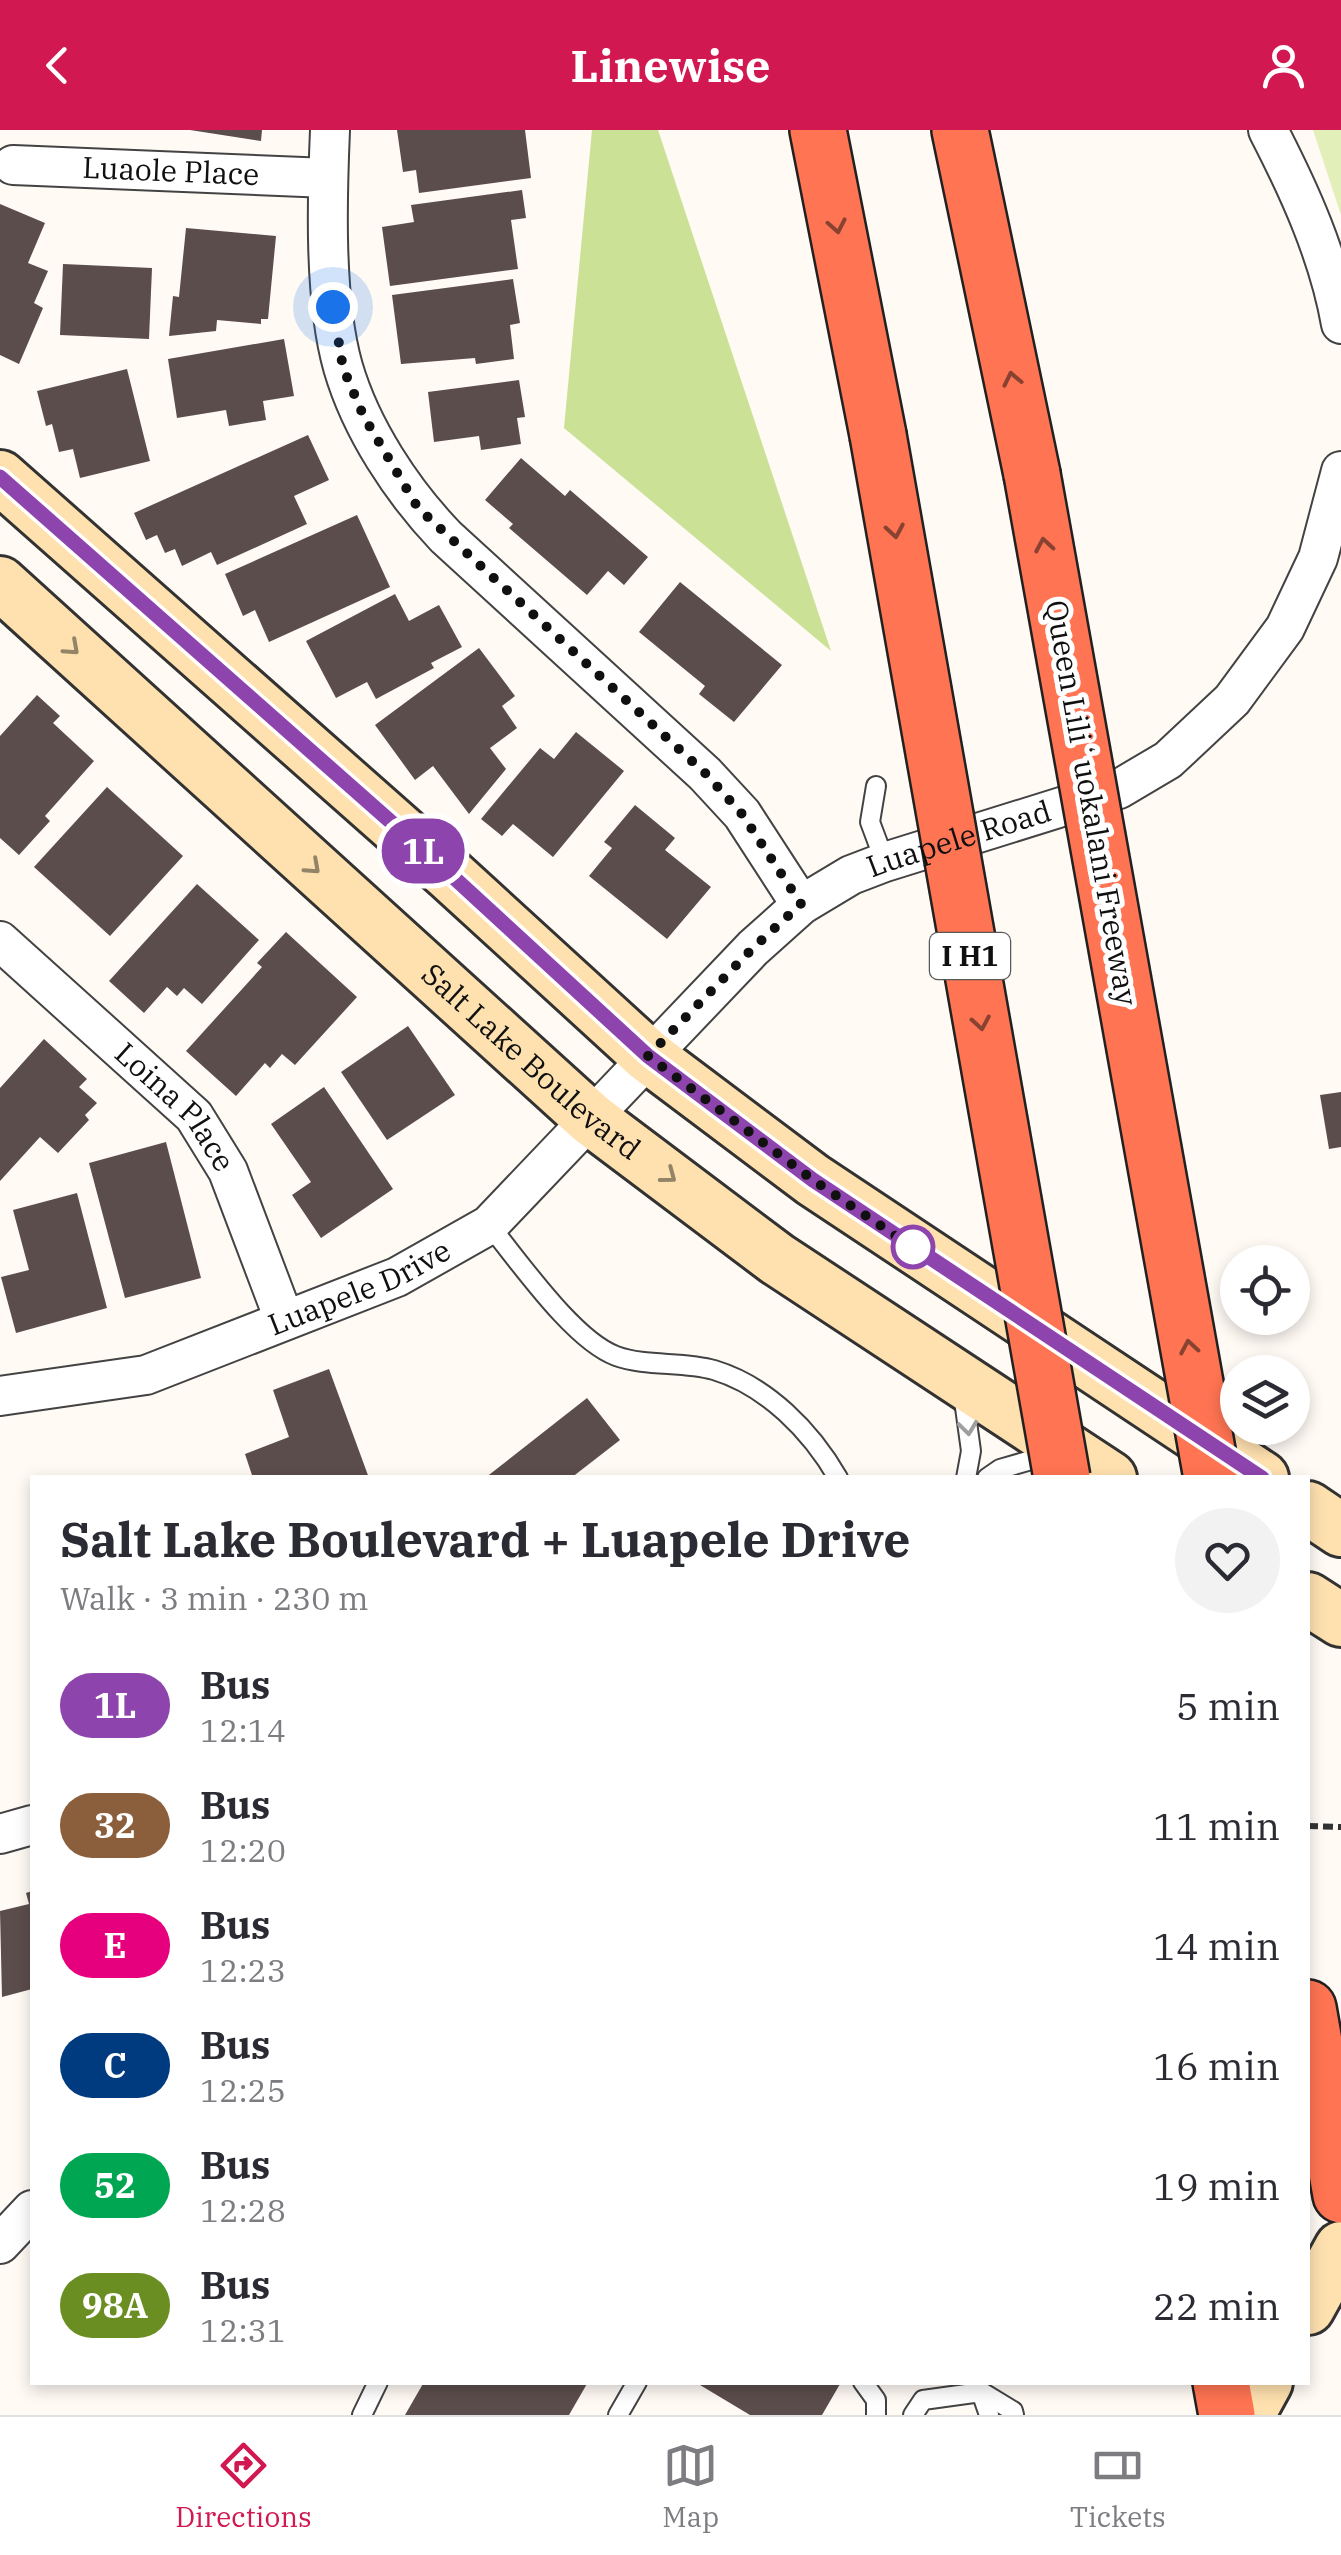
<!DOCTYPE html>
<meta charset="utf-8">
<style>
body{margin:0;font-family:"IBM Plex Serif",serif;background:#f2f2f3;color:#2b2b33;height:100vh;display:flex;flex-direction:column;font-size:38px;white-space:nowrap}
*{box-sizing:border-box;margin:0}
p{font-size:32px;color:#7c7c81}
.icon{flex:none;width:55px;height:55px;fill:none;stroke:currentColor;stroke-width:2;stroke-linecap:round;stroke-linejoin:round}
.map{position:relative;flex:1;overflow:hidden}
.drawer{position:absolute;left:30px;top:1345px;width:1280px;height:910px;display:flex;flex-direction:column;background:#fff;border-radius:0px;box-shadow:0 5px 15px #0003}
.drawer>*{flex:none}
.badge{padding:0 20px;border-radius:32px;font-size:35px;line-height:65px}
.controls{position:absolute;left:1220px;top:1115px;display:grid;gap:20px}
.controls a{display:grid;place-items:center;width:90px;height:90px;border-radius:50%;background:#fff;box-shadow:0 5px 15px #0003;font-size:50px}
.you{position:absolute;width:50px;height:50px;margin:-25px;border:8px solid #fff;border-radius:50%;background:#1a73e8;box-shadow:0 0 0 15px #1a73e833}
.map>.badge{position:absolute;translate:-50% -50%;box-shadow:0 0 0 5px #fff}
.round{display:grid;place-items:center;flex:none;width:105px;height:105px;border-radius:52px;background:#f2f2f3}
.head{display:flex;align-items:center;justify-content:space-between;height:170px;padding:0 30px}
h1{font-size:48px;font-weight:800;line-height:75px}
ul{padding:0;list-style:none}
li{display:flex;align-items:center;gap:30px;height:120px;padding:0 30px}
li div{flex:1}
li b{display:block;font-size:38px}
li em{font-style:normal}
li .badge{min-width:110px;font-weight:700;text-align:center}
header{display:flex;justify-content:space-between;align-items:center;height:130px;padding:0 30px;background:#d11851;color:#fff;font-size:45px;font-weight:800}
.dock{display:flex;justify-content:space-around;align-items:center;height:140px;border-top:2px solid #e1e1e2;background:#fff;font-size:28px;color:#7c7c81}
.dock a{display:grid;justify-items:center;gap:5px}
.dock .current{color:#d11851}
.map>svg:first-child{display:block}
.green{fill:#e3efb8}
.forest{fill:#cbe196}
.building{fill:#5b4d4b}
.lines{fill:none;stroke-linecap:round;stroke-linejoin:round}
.service-casing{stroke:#434343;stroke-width:22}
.minor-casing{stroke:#434343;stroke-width:42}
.secondary-casing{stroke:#323232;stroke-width:58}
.motorway-casing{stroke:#212121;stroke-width:60}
.path{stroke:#323232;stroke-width:6;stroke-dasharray:10 5;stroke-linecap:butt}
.service{stroke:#fff;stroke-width:18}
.minor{stroke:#fff;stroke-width:38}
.secondary{stroke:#ffe1af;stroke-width:52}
.motorway{stroke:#ff7452;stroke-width:55}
.motorway-bridge-casing{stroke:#212121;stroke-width:60;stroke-linecap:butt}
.motorway-bridge{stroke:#ff7452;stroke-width:55}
.oneway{stroke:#884231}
.oneway2{stroke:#938367}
.oneway3{stroke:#9f9f9f}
.line-casing{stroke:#fff;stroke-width:22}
.line{stroke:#8e44ad;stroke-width:15}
.walk{stroke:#101010;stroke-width:10;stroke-dasharray:0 18}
.stop-dot{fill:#fff;stroke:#8e44ad;stroke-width:5}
.labels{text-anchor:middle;stroke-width:10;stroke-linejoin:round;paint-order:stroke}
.shield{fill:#fff;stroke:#585858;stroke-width:2.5}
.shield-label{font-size:28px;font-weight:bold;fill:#101010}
.street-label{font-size:30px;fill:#101010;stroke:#fff}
</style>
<header><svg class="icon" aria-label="back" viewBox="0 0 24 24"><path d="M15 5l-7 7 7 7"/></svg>Linewise<svg class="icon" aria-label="person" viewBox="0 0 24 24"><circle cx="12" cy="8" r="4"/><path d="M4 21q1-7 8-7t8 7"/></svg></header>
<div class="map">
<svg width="1341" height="2285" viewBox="0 0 1341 2285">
<rect width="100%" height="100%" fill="#fffaf4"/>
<polygon class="green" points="1313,0 1341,0 1341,85"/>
<polygon class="forest" points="592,0 658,0 831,521 564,298"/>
<g class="building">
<polygon points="190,0 262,0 261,11"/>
<polygon points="397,0 525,0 531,48 419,63 416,40 403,42"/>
<polygon points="522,60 526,88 511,90 518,139 390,156 382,97 414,92 411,75"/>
<polygon points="0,74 45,93 28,133 48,141 34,173 43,178 19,234 0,225"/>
<polygon points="186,98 276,106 268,189 261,189 261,194 217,190 216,201 169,206 173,166 179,167"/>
<polygon points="63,134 152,138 149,209 60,205"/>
<polygon points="513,149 520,193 510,195 514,229 476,234 475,228 401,234 392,165"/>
<polygon points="284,209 294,266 263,271 266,290 229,296 226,280 177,288 168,229"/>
<polygon points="127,239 150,331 80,348 73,319 59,322 52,294 46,296 37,261"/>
<polygon points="519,250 525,287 517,288 521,314 481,320 479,306 434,312 428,262"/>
<polygon points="308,305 329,350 294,366 307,394 217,435 211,422 182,436 175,419 165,423 157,405 146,410 134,383"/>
<polygon points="521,328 565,366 570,360 648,427 624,455 608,441 587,465 509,398 513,394 485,370"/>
<polygon points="357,385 390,457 269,512 255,480 243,486 225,444"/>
<polygon points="680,452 782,535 734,592 699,564 705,556 639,502"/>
<polygon points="395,464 409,491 439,475 462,517 431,533 434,538 376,569 367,552 336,568 306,511"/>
<polygon points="479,518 515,566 502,576 517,598 490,618 506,639 469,684 433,636 415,650 375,595"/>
<polygon points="37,565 60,586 53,593 94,631 45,686 50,691 19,725 0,708 0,606"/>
<polygon points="576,602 624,641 553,727 513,694 502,706 481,689 540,618 554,629"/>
<polygon points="107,657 183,726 110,806 34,737"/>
<polygon points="635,675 675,708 665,720 711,757 667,809 589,746 612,718 604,712"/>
<polygon points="197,754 259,810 202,874 184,858 177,866 167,857 144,883 109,851"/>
<polygon points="286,802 357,867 295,935 282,924 270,938 265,933 236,966 186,921 262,837 257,833"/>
<polygon points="408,896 455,965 387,1010 341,942"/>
<polygon points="44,909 87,949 79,957 97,973 85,985 89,990 58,1023 40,1007 0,1051 0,958"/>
<polygon points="324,957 393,1059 321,1108 292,1065 311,1052 271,994"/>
<polygon points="1341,962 1341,1017 1329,1019 1320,965"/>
<polygon points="166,1012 201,1148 125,1168 89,1033"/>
<polygon points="77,1063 107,1178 16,1203 1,1147 29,1140 13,1080"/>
<polygon points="329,1239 369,1348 253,1348 245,1324 289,1307 273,1260"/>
<polygon points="587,1268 620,1310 571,1348 485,1348"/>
<polygon points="32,1761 32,1859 2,1867 0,1781 29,1774 26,1763"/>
<polygon points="424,2252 588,2252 569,2285 405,2285"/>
<polygon points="695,2252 837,2252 840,2254 822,2285 750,2285"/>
</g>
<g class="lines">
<defs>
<g id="service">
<polyline points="876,656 870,692 885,732"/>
<path d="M489,1095C519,1131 573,1210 616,1226C646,1237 683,1231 714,1240C767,1256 811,1301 838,1348"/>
<polyline points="963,1263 971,1321 966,1348"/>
<polyline points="987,1348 1000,1339 1052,1324"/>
<polyline points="863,2252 876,2270 876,2285"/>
<polyline points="980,2261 1013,2281 1014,2285"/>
<polyline points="362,2285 378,2252"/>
<polyline points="618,2285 637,2252"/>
<polyline points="913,2285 923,2270 981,2262 989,2285"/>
</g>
<g id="minor">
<path d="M330,0C327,70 324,170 343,237C361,299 402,361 446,407L705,644L742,684L801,775"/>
<path d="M1268,0C1300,62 1329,126 1341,194"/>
<path id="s1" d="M13,35L328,48"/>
<path id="s2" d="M0,811L194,986L228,1041L284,1189"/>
<path id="s3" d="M0,1266L146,1245L397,1147L489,1095L753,818L801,775L851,745L885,732L1119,659L1168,630L1232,570L1285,498L1318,428L1341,341"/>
<polyline points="0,1704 32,1695"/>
<polyline points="0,2114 32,2080"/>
</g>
<g id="secondary">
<polyline points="0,347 449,744 648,926 813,1050 1262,1348"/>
<path id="s4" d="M0,453L591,989L777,1129L1110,1348"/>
<polyline points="1308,1378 1341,1400"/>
<polyline points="1308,1469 1341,1490"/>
<polyline points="1308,2178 1341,2118"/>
<polyline points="1248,2285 1266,2252"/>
</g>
<g id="motorway">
<polyline points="818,0 878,305"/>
<polyline points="960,0 1032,344"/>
<polyline points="1308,1878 1341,2065"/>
<polyline points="1221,2252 1227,2285"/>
</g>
</defs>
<use href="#service" class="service-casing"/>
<use href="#minor" class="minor-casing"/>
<use href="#secondary" class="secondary-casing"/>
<use href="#motorway" class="motorway-casing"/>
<polyline class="path" points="1308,1696 1341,1697"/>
<use href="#service" class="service"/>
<use href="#minor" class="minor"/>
<use href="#secondary" class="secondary"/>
<use href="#motorway" class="motorway"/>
<defs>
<g id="motorway-bridge">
<polyline points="878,305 1062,1348"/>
<polyline points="1032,344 1212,1348"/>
</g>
</defs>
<use href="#motorway-bridge" class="motorway-bridge-casing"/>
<use href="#motorway-bridge" class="motorway-bridge"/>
</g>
<defs><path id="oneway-chevron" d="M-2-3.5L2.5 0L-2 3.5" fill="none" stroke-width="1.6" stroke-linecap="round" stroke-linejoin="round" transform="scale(2.5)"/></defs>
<g class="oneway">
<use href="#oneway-chevron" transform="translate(837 96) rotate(79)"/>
<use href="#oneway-chevron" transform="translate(1012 249) rotate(-102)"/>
<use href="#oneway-chevron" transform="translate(895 401) rotate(80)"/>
<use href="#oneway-chevron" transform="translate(1044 415) rotate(-100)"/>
<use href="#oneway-chevron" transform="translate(981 893) rotate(80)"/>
<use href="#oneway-chevron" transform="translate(1189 1217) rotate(-100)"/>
</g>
<g class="oneway2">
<use href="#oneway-chevron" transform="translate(72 518) rotate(42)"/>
<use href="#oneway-chevron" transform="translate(313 737) rotate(42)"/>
<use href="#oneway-chevron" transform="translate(669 1046) rotate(37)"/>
</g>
<use class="oneway3" href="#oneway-chevron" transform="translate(968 1298) rotate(83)"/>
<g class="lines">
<defs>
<polyline id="line" points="0,347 450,744 648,926 813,1050 1262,1348"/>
</defs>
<use href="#line" class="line-casing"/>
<use href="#line" class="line"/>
<polyline class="walk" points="333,177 343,238 364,287 418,378 706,644 742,684 801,774 753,818 648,926 813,1050 927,1127 913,1117"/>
</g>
<circle class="stop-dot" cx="913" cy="1117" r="20"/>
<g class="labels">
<rect class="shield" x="930" y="803" width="80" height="46" rx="8"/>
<g class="shield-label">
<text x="970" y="836">I H1</text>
</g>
<g class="street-label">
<text dy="10" stroke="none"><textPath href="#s1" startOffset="158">Luaole Place</textPath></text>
<text transform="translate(1091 673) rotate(80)" y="10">Queen Liliʻuokalani Freeway</text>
<text dy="10" stroke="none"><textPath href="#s3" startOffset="1142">Luapele Road</textPath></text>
<text dy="10" stroke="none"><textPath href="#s4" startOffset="715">Salt Lake Boulevard</textPath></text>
<text dy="10" stroke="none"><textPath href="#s2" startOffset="242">Loina Place</textPath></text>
<text dy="10" stroke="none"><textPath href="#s3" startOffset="378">Luapele Drive</textPath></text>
</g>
</g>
</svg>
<div class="controls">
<a><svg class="icon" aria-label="locate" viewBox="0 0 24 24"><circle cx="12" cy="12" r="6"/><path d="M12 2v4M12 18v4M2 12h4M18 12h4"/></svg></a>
<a><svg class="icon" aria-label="layers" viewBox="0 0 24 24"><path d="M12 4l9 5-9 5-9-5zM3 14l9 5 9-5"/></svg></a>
</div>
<div class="you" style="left:333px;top:177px"></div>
<b class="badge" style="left:423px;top:721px;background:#8e44ad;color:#fff">1L</b>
<section class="drawer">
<div class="head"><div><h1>Salt Lake Boulevard + Luapele Drive</h1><p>Walk · 3 min · 230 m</p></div><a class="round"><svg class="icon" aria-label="heart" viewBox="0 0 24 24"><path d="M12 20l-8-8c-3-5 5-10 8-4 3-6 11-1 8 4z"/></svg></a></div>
<ul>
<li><span class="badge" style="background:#8e44ad;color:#fff">1L</span><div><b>Bus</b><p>12:14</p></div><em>5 min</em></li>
<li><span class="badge" style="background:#8b5e3c;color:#fff">32</span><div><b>Bus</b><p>12:20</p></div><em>11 min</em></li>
<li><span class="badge" style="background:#e6007e;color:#fff">E</span><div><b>Bus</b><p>12:23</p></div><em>14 min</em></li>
<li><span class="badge" style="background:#003b80;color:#fff">C</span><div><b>Bus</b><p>12:25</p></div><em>16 min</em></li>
<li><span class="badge" style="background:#00a651;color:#fff">52</span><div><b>Bus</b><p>12:28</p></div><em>19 min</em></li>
<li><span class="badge" style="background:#6b8e23;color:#fff">98A</span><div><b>Bus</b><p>12:31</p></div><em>22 min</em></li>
</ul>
</section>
</div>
<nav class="dock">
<a class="current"><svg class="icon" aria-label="directions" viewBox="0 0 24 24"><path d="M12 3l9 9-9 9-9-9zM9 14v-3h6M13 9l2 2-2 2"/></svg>Directions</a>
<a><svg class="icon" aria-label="map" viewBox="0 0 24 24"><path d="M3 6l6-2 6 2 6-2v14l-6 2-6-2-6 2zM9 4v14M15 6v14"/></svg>Map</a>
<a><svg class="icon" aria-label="tickets" viewBox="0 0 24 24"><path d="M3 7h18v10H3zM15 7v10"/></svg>Tickets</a>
</nav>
